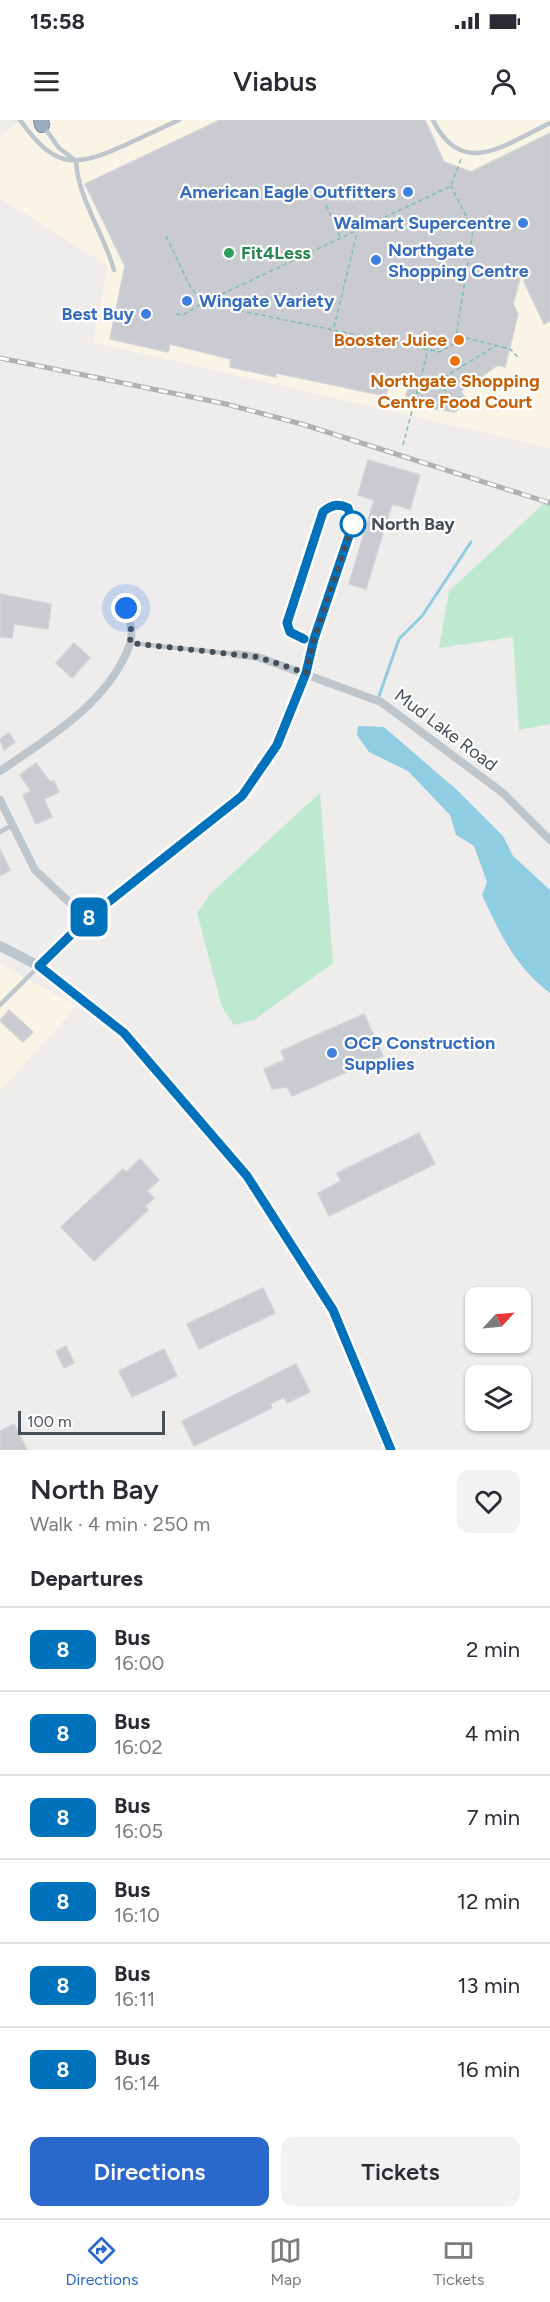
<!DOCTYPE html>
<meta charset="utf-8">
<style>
body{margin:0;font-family:Figtree,sans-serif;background:#f2f2f3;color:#2b2b33;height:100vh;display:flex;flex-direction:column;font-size:22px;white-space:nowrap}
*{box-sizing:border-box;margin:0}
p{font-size:20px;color:#7c7c81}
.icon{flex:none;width:33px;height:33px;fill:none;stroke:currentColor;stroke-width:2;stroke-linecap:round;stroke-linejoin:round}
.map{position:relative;height:1330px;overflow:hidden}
.drawer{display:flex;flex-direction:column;background:#fff;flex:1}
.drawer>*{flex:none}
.badge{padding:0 12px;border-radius:9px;font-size:21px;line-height:39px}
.needle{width:39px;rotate:64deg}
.controls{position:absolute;left:465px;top:1167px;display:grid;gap:12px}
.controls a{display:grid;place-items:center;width:66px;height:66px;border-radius:12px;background:#fff;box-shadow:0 2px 4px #0004;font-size:30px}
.scale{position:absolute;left:18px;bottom:15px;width:147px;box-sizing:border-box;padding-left:6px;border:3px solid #464e57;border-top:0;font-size:16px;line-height:21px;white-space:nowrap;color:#464e57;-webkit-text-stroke:4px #fff;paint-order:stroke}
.you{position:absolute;width:30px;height:30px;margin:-15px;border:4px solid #fff;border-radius:50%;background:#1a73e8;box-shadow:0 0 0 9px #1a73e833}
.map>.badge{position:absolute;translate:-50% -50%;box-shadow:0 0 0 3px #fff}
h2{padding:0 30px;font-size:22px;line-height:54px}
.round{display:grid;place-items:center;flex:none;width:63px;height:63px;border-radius:12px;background:#f2f2f3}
.summary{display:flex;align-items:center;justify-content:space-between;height:102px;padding:0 30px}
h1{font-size:28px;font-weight:600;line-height:45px}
.cta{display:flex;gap:12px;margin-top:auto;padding:12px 30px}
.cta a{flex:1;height:69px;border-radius:12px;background:#2a68cb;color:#fff;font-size:24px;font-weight:600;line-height:69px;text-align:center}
.cta a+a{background:#f2f2f3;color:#2b2b33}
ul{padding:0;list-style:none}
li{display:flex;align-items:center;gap:18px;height:84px;padding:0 30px;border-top:2px solid #e1e1e2}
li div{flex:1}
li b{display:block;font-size:22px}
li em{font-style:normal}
li .badge{min-width:66px;font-weight:700;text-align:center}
.status{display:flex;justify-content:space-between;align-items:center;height:42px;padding:0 30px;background:#fff;direction:ltr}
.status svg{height:16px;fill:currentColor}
header{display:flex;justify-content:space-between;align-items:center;height:78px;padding:0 30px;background:#fff;font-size:27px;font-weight:600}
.tab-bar{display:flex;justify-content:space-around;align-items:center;height:84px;border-top:2px solid #e1e1e2;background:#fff;font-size:16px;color:#7c7c81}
.tab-bar a{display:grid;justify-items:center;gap:3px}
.tab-bar .selected{color:#2a68cb}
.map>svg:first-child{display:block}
.commercial{fill:#f9f4e5}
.green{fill:#bde9d0}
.water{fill:#8fcde2}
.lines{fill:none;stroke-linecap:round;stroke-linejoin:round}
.stream{stroke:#8fcde2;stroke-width:3}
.building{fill:#cacbd0;stroke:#d0d2d7;stroke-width:1.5}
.trunk-casing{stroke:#7387a2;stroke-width:16}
.path{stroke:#79c3a2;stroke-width:1.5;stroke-dasharray:4.5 3;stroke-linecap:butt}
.service{stroke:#bec6cd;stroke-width:4.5}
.minor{stroke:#bec6cd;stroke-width:8}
.tertiary{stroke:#bec6cd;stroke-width:10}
.trunk{stroke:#9babc0;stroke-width:14}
.rail-casing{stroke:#afb1b6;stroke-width:5}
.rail{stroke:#fff;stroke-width:3;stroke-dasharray:9;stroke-linecap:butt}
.line-casing{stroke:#fff;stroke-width:14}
.line{stroke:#0072bc;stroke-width:9}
.walk{stroke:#464e57;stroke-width:6;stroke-dasharray:0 10.8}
.shop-dot{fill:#3f7fe0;stroke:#fff;stroke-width:2}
.leisure-dot{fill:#2e9e5b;stroke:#fff;stroke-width:2}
.food-dot{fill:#e8710a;stroke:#fff;stroke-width:2}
.stop-dot{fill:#fff;stroke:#0072bc;stroke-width:3}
.labels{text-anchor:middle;stroke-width:4.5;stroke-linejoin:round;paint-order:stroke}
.shop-label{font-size:18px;font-weight:bold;fill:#366cbe;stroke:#fff;text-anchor:end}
.leisure-label{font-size:18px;font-weight:bold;fill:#27864d;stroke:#fff;text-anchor:start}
.food-label{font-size:18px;font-weight:bold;fill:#c56008;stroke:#fff;text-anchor:end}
.stop-label{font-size:18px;font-weight:bold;fill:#464e57;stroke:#fff;text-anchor:start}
.street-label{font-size:18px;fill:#464e57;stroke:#fff}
</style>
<div class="status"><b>15:58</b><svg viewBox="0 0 49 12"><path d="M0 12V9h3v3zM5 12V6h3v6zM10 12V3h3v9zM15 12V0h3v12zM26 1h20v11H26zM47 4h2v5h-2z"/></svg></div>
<header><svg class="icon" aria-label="menu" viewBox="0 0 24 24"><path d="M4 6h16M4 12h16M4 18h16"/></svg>Viabus<svg class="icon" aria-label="person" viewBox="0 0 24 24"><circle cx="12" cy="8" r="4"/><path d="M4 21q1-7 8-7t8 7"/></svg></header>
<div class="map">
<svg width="550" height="1330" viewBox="0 0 550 1330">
<rect width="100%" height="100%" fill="#efecec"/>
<g class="commercial">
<polygon points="20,0 550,0 550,328 93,222 108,146 0,78 0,18"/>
<polygon points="0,844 77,886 0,971"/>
</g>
<g class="green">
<polygon points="550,378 550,604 519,610 513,517 439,528 449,471"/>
<polygon points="320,673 333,843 254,900 234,905 222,887 197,793 210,774"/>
</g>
<path class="water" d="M358,606L384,607L457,670L503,716L513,736L550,770V873C514,845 501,815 482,775L487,762L474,726L456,715L450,695L408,651L369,632L357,615Z"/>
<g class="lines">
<polyline class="stream" points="379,576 399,519 422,496 471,422"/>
</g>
<g class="building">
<polygon points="220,0 425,0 444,42 471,52 550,13 550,201 544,204 521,155 513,184 518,194 505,247 498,245 461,271 468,284 454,292 404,284 409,265 389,262 386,276 276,253 276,257 230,247 231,239 170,224 168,232 110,219 125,146 85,64"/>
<polygon points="368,340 420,355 410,389 392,384 366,469 349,464 374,380 358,375"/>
<polygon points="0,474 51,484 48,509 14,504 12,518 0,517"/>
<polygon points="74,523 90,538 72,558 56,543"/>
<polygon points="9,613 15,622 4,630 0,619"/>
<polygon points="36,643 50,662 54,661 59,672 44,679 52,697 36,704 23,675 31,671 20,655"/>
<polygon points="0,729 10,750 0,756"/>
<polygon points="9,890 33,912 23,922 0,901"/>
<polygon points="364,894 383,936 292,976 287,967 272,969 264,949 285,940 281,931"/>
<polygon points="419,1013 435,1044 329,1096 318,1073 341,1061 337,1053"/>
<polygon points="140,1039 159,1060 147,1071 154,1078 145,1086 148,1090 94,1141 61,1107 123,1049 126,1052"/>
<polygon points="263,1168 275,1193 199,1229 187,1204"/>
<polygon points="66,1226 74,1243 64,1248 56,1231"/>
<polygon points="164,1229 177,1256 132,1277 119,1251"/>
<polygon points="296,1244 310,1272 287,1283 284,1277 270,1284 272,1288 194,1326 182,1301"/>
<polygon points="14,1304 27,1330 0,1330 0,1311"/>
</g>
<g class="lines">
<defs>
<polyline id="trunk" points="41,0 42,5"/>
</defs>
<use href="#trunk" class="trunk-casing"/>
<g class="path">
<polyline points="326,85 341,119"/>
<polyline points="166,116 190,166 203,183 451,66 461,39"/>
<polyline points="176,194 183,195 203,183 440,232 455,223 473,110 451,66"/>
<polyline points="334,207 357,113"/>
<polyline points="458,216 510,229 518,237"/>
<polyline points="440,261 449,277"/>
<polyline points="418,273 497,225"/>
<polyline points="403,325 428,230"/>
</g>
<g class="service">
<path d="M20,0C54,47 72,49 123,26C142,17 160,9 179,0"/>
<path d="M433,0C462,60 506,24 550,3"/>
<path d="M44,7L59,28L76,41C78,79 104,113 114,150"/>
<polyline points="130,523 236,534"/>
<polyline points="0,712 12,705"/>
<polyline points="0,885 38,847"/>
</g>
<g class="minor">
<polyline points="236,534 258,537 381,582 503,673 550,720"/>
<path d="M0,651C48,618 109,583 130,524C134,513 129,499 126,488"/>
<polyline points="0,680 35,750 87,799"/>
<path d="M39,846L87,799L242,676L277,625L306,553L314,519L353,404L347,388C338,383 331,385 323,392L287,503C292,516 300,520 314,519"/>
</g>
<polyline class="tertiary" points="0,826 39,846 124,913 247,1056 333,1190 391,1330"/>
<use href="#trunk" class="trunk"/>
<defs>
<polyline id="rail" points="0,238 226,284 305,305 550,383"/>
</defs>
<use href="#rail" class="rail-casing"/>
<use href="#rail" class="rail"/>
</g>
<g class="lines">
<defs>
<path id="line" d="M304,519L290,512L287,503L323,392C331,385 338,383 348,388L353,404L314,519L306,553L277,625L242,676L87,799L39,846L124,913L247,1056L333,1190L391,1330"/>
</defs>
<use href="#line" class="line-casing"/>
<use href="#line" class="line"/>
<polyline class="walk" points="126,488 131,507 130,523 258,537 306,553 314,519 353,404"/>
</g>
<g class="shop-dot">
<circle cx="408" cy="72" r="6"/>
<circle cx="523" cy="103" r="6"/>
<circle cx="376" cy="140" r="6"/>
<circle cx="187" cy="181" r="6"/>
<circle cx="146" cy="194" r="6"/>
<circle cx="332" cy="933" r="6"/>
</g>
<circle class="leisure-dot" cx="229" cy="133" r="6"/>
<g class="food-dot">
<circle cx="459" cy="220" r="6"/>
<circle cx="455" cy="241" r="6"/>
</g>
<circle class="stop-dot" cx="353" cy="404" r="12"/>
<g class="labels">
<g class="shop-label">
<text x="396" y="78">American Eagle Outfitters</text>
<text x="511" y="109">Walmart Supercentre</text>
<text x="388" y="136" text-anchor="start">Northgate<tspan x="388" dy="21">Shopping Centre</tspan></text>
<text x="199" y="187" text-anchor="start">Wingate Variety</text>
<text x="134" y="200">Best Buy</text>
<text x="344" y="929" text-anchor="start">OCP Construction<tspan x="344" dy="21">Supplies</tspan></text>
</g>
<g class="leisure-label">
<text x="241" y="139">Fit4Less</text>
</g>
<g class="food-label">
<text x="447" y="226">Booster Juice</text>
<text x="455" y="267" text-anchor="middle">Northgate Shopping<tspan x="455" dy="21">Centre Food Court</tspan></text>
</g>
<g class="stop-label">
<text x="371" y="410">North Bay</text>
</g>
<g class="street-label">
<text transform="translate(446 610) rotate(37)" y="6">Mud Lake Road</text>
</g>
</g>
</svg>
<div class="controls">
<a><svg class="needle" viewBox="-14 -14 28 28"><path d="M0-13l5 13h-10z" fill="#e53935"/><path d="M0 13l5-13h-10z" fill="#7c7c81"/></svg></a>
<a><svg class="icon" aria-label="layers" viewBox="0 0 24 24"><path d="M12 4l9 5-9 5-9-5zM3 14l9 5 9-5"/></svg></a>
</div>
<div class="scale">100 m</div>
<div class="you" style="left:126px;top:488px"></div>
<b class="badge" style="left:89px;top:797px;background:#0072bc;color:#fff">8</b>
</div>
<section class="drawer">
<div class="summary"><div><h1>North Bay</h1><p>Walk · 4 min · 250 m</p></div><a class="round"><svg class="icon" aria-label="heart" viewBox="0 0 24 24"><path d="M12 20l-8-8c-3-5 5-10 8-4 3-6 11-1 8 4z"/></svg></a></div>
<h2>Departures</h2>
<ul>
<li><span class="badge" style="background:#0072bc;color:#fff">8</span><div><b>Bus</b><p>16:00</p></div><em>2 min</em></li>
<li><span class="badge" style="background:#0072bc;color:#fff">8</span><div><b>Bus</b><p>16:02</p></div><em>4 min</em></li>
<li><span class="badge" style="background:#0072bc;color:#fff">8</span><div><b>Bus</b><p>16:05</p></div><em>7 min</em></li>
<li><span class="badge" style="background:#0072bc;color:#fff">8</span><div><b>Bus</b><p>16:10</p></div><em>12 min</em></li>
<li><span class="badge" style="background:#0072bc;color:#fff">8</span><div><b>Bus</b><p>16:11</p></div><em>13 min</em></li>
<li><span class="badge" style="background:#0072bc;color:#fff">8</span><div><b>Bus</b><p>16:14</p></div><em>16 min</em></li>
</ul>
<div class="cta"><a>Directions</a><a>Tickets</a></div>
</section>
<nav class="tab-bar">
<a class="selected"><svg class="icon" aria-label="directions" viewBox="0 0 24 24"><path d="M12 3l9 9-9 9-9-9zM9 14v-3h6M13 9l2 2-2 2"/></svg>Directions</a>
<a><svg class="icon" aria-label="map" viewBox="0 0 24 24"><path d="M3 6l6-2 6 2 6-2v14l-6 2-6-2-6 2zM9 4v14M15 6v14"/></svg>Map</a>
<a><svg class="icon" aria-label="tickets" viewBox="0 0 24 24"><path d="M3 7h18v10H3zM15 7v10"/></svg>Tickets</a>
</nav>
